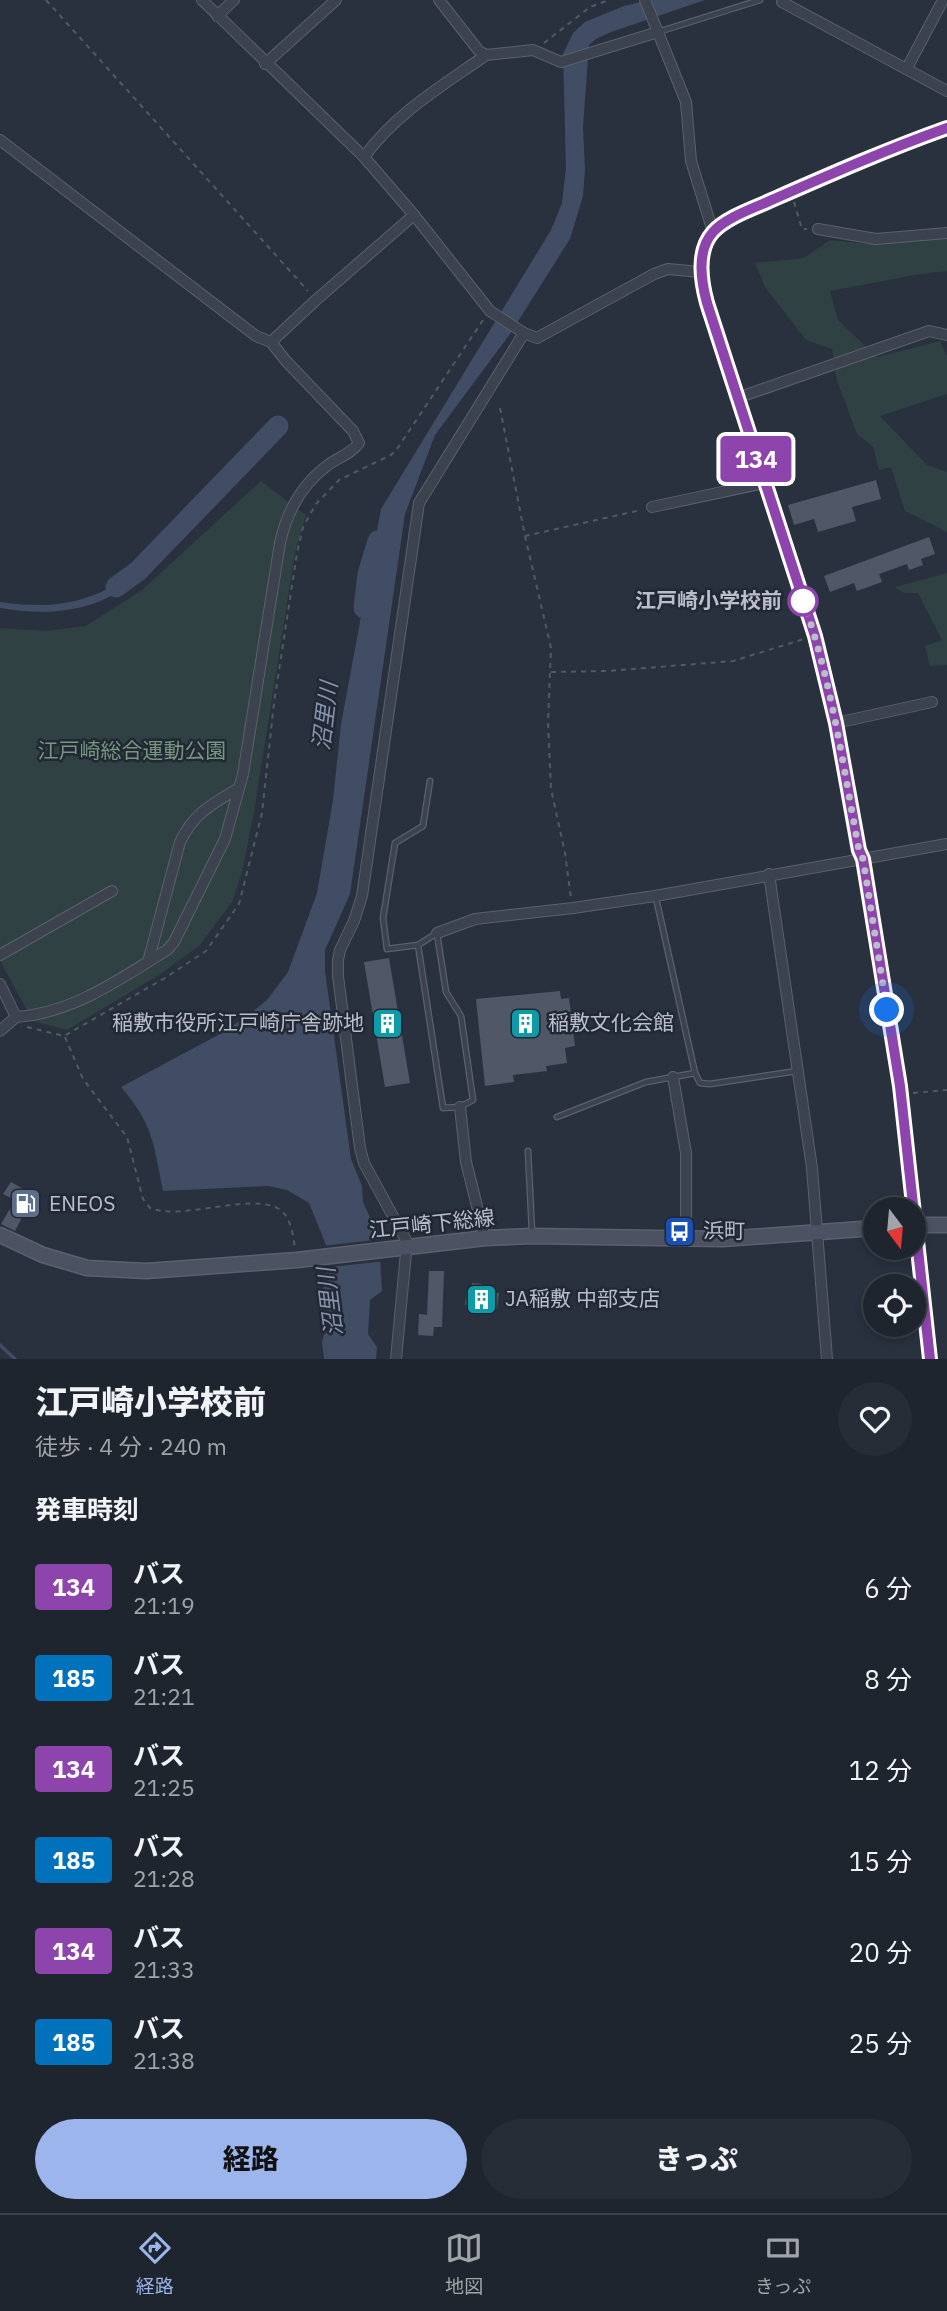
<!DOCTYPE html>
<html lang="ja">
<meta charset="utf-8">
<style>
body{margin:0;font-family:"IBM Plex Sans","Noto Sans JP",sans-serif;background:#272d36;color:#f1f3f6;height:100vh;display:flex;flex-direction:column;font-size:26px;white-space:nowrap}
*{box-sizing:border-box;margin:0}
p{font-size:23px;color:#a1a5aa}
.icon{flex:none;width:38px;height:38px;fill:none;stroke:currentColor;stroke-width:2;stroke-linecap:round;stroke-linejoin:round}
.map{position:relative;height:1359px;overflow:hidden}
.drawer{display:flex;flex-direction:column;background:#1f252e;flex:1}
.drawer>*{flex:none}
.badge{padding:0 14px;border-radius:5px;font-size:24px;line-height:46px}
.needle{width:46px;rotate:164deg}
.buttons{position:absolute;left:863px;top:1197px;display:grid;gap:14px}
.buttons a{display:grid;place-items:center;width:63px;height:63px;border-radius:50%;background:#1f252e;box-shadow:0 4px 10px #0003,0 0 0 2px #3c424a;font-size:35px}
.you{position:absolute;width:35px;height:35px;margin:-18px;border:5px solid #fff;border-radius:50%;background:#1a73e8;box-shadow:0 0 0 10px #1a73e833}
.map>.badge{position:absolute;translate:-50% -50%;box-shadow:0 0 0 4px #fff}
h2{padding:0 35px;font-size:26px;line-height:63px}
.round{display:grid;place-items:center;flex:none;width:74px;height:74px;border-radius:37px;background:#272d36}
.summary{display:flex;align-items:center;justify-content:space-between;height:119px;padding:0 35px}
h1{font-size:33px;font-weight:800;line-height:52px}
.primary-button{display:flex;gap:14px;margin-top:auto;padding:14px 35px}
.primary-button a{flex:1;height:80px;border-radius:42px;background:#9cb5ec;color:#111;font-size:28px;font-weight:800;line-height:80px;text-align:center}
.primary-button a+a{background:#272d36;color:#f1f3f6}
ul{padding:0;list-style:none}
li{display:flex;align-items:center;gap:21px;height:91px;padding:0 35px}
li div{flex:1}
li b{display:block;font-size:26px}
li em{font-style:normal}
li .badge{min-width:77px;font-weight:700;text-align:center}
.tab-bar{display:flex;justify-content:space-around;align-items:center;height:98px;border-top:2px solid #3c424a;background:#1f252e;font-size:19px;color:#a1a5aa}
.tab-bar a{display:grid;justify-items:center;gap:4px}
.tab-bar .on{color:#9cb5ec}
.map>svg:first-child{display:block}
.green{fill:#2f4143}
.water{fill:#414d65}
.pier{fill:#29313e}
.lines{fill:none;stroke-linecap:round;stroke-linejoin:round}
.stream{stroke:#414d65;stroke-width:3.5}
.river{stroke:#414d65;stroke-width:21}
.building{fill:#505867}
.service-casing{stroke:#5b616c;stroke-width:7}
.minor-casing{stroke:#5b616c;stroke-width:12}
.tertiary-casing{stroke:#5b616c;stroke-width:15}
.secondary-casing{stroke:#5b616c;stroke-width:17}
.path{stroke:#4d5c60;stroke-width:2;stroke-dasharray:5 5;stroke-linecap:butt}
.service{stroke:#3d434e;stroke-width:4.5}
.minor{stroke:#3d434e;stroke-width:10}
.tertiary{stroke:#3d434e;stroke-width:12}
.secondary{stroke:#4c5261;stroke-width:14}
.line-casing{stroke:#fff;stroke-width:16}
.line{stroke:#8e44ad;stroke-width:10}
.walk{stroke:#babec9;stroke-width:7;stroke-dasharray:0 12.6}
.stop-dot{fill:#fff;stroke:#8e44ad;stroke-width:3.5}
.labels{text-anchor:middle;stroke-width:5;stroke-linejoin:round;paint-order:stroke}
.stop-label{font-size:21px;font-weight:bold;fill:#babec9;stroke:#222834;text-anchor:end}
.park-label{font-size:21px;fill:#74977e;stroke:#222834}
.poi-label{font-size:21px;fill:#babec9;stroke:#222834;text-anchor:start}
.street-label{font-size:21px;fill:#babec9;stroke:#222834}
.water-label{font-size:23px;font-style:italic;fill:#8593ac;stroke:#222834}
</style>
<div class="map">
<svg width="947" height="1359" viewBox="0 0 947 1359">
<rect width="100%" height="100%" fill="#29313e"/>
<g class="green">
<polygon points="947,236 947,271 920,274 830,291 838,320 877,357 940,341 947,356 947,394 880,416 927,465 947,472 947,532 905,511 891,467 879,470 873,447 857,434 837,381 832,349 806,340 765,287 755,263 804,258 830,240 868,244"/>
<polygon points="261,481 306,515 295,553 254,812 242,872 232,902 199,946 159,975 67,1030 33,1021 0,961 0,628 46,631 86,626 142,590"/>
<polygon points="947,573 947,665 930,666 925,646 942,640 918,593 904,593 895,587"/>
</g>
<g class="water">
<path d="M649,0H705L611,32L596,39L589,45L583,127L585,169L583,196L570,239L510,334L435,435L405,514L350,894L325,950V971L351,1159L362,1186L363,1202L379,1237L382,1291L370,1300L368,1334L377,1347L376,1359H324L322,1342L326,1328L320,1309L326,1271V1245L309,1203L287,1190L268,1186L163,1191C154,1145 153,1124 121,1087L218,1035L246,1017L267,1000L288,972L317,893L333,800L341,724L381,509L551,230L562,203L566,168L563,54L573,33L585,22L624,6Z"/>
<path d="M137,568L139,575C128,583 115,594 103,600C70,614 34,614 0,608V602C35,607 66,607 99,593C112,588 125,576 137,568Z"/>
</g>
<polygon class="pier" points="383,1239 385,1261 322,1268 322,1246"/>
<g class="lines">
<polyline class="stream" points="0,1345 15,1359"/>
<g class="river">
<polyline points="116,587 138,571 278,426"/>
<polyline points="364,608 368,574 378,541"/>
</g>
</g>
<g class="building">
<polygon points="876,480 881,499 852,507 856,521 818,532 814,519 794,525 788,505"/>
<polygon points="929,537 935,554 921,559 923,565 909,570 907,564 879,574 882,582 857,591 854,583 830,592 824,576"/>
<polygon points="389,958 410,1083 385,1087 364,962"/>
<polygon points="560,991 561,999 569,998 575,1046 565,1048 567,1063 546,1066 547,1071 513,1075 514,1082 485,1086 476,999"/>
<polygon points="11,1182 41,1199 36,1212 27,1207 15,1231 1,1224 15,1200 3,1194"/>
<polygon points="429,1271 444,1271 442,1327 434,1327 433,1336 418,1335 419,1314 427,1315"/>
<polygon points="472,1283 482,1284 482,1291 499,1293 497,1309 465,1305 467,1289 471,1289"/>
</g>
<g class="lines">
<defs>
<g id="service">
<polyline points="658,32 760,0"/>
<polyline points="656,898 695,1073 700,1083 710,1084 797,1071"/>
<polygon points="437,933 446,992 461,1016 473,1100 460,1107 443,1108 418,945"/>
<polyline points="418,945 387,949 383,918 395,843 423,826 430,781"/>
<polyline points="557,1117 646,1082 695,1073"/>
<polyline points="528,1151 532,1232"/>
</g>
<g id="minor">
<polyline points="202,0 364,157 414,215 490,311 524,333 537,338 654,274 668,269 700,272"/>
<polyline points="439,0 479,51 486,55 533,50 561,62 658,32"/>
<polyline points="645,0 686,102 691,161 713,232"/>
<polyline points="782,2 947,91"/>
<polyline points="217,16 234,0"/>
<polyline points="265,64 336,0"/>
<polyline points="907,68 943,0"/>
<path d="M0,140L256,336L271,342L286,361L353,431L359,443C351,454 339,457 328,465C302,484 287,511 280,543L243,774L225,839L174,942L167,950C120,979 73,1013 16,1017"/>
<path d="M364,157C396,113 442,86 486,55"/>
<polyline points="818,229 876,239 947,233"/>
<polyline points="271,342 316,300 414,215"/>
<polyline points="737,398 929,331 947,335"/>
<polyline points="652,507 764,483"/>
<polyline points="836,723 932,702"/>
<polyline points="769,874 812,1168 827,1359"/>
<polyline points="437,933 475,919 573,908 655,896 947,844"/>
<polyline points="0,955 112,891"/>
<path d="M148,962L180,842C194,813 212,804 239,788"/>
<polyline points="0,984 16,1017 0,1031"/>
<polyline points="673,1077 686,1153 686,1240"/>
<polyline points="460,1107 466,1162 485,1238"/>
<polyline points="396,1359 407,1242 364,1163 360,1148 338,976 338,960 340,950 354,921 362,896 419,503 524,333"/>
</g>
<path id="tertiary" d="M930,1359L900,1086L863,859L858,850L836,723L815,636L707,303C701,281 696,251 713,232C726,217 757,207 774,199C831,173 889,149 947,128"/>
<g id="secondary">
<polyline points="914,1225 947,1225"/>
<polyline points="0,1235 43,1255 87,1268 146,1271 297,1260 485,1238 532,1236 723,1239 875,1228"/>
</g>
</defs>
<use href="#service" class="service-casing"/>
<use href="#minor" class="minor-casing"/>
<use href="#tertiary" class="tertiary-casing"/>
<use href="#secondary" class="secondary-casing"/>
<g class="path">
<polyline points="46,0 308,291"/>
<polyline points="544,43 590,7 609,0"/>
<polyline points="794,202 802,229 807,229"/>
<polyline points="500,408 525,536 641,510"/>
<polyline points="525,536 551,648 548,722 551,789 565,853 571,898"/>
<polyline points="551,672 608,671 733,661 804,639"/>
<polyline points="27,1027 64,1036 165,978 206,951 239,904 262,813 274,703 297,553 303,527 316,504 339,480 391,455 397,449 483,320"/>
<path d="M65,1037L83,1079L127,1137L143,1199L150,1208C182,1221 251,1192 279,1209C291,1216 293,1236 295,1248"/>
<polyline points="913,1093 947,1090"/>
</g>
<use href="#service" class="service"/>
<use href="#minor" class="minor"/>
<use href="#tertiary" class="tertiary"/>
<use href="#secondary" class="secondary"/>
</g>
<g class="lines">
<defs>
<path id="line" d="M930,1359L900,1086L863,859L859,850L836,723L815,636L707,303C701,281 696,251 713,232C726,217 757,207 774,199C831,174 888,149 947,128"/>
</defs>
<use href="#line" class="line-casing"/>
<use href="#line" class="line"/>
<path class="walk" d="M803,601C832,681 843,767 859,850L863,859L887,1010"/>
</g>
<defs>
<symbol id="building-square" viewBox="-11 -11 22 22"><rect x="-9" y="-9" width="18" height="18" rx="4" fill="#0f9aa8" stroke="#222834"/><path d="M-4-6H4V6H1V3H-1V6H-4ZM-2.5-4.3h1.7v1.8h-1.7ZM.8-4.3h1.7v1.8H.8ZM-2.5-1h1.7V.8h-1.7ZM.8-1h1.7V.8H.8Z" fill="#fff"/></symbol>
<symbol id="fuel-square" viewBox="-11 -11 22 22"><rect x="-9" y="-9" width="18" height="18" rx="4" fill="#5c6f8a" stroke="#222834"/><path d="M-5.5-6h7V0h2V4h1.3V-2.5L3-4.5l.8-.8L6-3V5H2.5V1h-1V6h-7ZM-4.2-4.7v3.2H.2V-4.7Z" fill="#fff"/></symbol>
<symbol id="bus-square" viewBox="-11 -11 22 22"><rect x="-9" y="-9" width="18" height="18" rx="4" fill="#1a4fb4" stroke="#222834"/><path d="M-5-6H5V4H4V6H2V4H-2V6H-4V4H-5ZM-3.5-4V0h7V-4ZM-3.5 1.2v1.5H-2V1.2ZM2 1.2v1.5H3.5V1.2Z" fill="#fff"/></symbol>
</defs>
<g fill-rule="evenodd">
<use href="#building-square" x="370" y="1006" width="35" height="35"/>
<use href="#building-square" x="508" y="1006" width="35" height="35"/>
<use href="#fuel-square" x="8" y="1186" width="35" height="35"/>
<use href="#bus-square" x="662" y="1214" width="35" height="35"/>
<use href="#building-square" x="464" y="1282" width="35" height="35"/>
</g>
<circle class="stop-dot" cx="803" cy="601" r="14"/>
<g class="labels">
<g class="stop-label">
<text x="782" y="608">江戸崎小学校前</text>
</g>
<g class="park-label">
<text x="132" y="758">江戸崎総合運動公園</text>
</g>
<g class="poi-label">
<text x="364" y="1030" text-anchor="end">稲敷市役所江戸崎庁舎跡地</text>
<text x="548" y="1030">稲敷文化会館</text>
<text x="49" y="1211">ENEOS</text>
<text x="703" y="1238">浜町</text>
<text x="505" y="1306">JA稲敷 中部支店</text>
</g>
<g class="street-label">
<text transform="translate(432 1224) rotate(-6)" y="7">江戸崎下総線</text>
</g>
<g class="water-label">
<text transform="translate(325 716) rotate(-83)" y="8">沼里川</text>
<text transform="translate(330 1302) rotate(-97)" y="8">沼里川</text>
</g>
</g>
</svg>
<div class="buttons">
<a><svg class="needle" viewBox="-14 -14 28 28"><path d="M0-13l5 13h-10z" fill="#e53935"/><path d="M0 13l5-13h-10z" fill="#a1a5aa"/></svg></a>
<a><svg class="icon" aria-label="locate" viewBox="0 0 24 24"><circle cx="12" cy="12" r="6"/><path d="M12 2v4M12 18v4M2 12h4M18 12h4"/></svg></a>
</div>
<div class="you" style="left:887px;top:1010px"></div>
<b class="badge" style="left:756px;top:459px;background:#8e44ad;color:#fff">134</b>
</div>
<section class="drawer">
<div class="summary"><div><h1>江戸崎小学校前</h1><p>徒歩 · 4 分 · 240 m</p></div><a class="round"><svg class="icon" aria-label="heart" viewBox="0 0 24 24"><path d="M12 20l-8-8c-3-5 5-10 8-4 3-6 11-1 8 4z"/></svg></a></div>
<h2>発車時刻</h2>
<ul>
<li><span class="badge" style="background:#8e44ad;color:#fff">134</span><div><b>バス</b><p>21:19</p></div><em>6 分</em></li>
<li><span class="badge" style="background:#0072bc;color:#fff">185</span><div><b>バス</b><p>21:21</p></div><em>8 分</em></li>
<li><span class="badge" style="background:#8e44ad;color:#fff">134</span><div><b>バス</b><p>21:25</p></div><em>12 分</em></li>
<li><span class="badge" style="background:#0072bc;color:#fff">185</span><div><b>バス</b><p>21:28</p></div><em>15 分</em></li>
<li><span class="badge" style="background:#8e44ad;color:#fff">134</span><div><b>バス</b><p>21:33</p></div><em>20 分</em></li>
<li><span class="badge" style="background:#0072bc;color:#fff">185</span><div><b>バス</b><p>21:38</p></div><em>25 分</em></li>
</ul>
<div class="primary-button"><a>経路</a><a>きっぷ</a></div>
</section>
<nav class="tab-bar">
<a class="on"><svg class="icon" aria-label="directions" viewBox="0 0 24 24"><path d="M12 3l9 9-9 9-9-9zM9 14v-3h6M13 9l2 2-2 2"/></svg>経路</a>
<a><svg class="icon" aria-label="map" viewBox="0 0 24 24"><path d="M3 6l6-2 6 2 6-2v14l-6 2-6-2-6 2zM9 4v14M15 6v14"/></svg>地図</a>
<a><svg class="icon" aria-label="tickets" viewBox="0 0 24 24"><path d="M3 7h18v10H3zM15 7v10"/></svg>きっぷ</a>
</nav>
